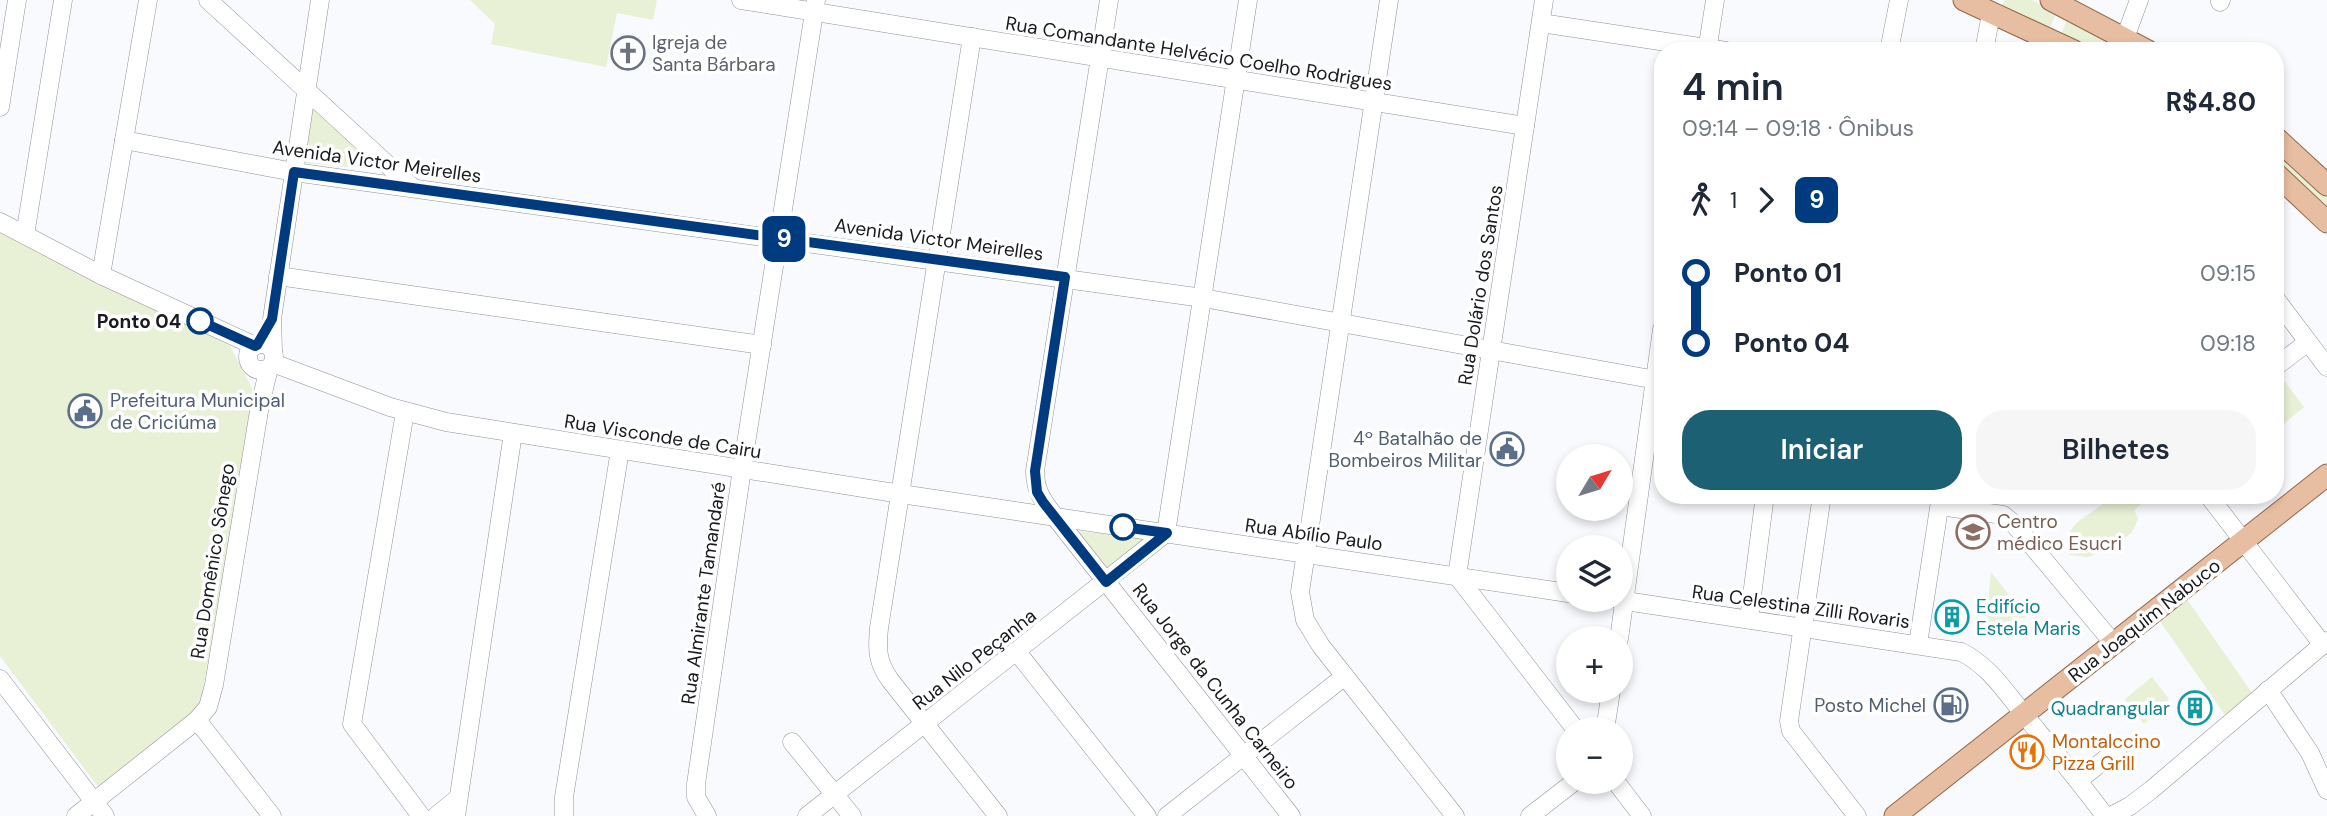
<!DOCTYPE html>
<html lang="pt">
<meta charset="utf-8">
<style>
body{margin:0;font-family:"DM Sans",sans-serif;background:#f6f6f7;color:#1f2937;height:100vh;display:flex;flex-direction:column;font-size:26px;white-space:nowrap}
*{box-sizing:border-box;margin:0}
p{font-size:23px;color:#747a83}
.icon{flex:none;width:38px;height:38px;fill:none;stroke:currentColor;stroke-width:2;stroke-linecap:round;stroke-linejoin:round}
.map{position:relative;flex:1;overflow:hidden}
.sheet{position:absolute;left:1654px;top:42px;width:630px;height:462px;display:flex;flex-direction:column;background:#fff;border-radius:28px;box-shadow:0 4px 10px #0003}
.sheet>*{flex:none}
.badge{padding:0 14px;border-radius:10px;font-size:24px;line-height:46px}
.needle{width:46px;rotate:52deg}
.tools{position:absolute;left:1556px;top:444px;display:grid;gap:14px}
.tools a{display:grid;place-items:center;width:77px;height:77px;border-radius:50%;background:#fff;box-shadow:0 4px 10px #0003;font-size:35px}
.map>.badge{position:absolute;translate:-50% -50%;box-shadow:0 0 0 4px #fff}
.legs{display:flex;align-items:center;gap:10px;height:77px;padding:0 28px;font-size:23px}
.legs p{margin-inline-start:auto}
.overview{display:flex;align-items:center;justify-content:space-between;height:119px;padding:0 28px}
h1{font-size:38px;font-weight:600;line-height:52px}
.cta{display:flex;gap:14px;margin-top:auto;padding:14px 28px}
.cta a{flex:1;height:80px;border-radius:28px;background:#1c6173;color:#fff;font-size:28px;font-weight:600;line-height:80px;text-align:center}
.cta a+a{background:#f6f6f7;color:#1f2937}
ul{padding:0 28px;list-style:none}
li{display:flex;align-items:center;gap:24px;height:70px;font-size:26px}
li i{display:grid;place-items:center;width:10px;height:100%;margin:0 9px;background:currentColor}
li i::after{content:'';width:18px;height:18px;margin:-9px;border:5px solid;border-radius:50%;background:#fff}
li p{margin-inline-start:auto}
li:first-child i{background:linear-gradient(#0000 50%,currentColor 0)}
li:last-child i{background:linear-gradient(currentColor 50%,#0000 0)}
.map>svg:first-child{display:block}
.green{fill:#e8f0d6}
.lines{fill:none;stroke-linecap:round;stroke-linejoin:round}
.minor-casing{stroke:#8f929a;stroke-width:19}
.major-casing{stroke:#94684a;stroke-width:23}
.minor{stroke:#fff;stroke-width:18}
.major{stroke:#e7bea1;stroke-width:21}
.line-1-casing{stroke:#fff;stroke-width:16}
.line-1{stroke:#003b80;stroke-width:10}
.stop-1-dot{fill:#fff;stroke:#003b80;stroke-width:3.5}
.labels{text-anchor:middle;stroke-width:7;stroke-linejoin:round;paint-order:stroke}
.worship-label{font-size:19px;fill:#5b616d;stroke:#fff;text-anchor:start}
.street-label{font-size:19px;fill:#181a1d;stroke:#fff}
.stop-label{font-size:19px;font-weight:bold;fill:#181a1d;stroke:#fff;text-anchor:end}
.service-label{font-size:19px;fill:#4e5e75;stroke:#fff;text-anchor:end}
.education-label{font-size:19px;fill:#785e54;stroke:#fff;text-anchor:start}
.culture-label{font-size:19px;fill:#0d838f;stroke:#fff;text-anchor:start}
.food-label{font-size:19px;fill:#c56008;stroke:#fff;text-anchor:start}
</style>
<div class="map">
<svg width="2327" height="816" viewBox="0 0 2327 816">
<rect width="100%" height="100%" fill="#f9fafe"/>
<g class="green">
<polygon points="470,0 657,0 653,20 617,13 606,67 491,44 495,24"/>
<polygon points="2005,0 2032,0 2057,12 2048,31 1999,9"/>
<polygon points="2069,15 2119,39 2115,51 2095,51 2061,34"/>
<polygon points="313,101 389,170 302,163"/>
<polygon points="2275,145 2327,193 2327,216 2275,168"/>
<polygon points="0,226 230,346 254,392 254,400 200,707 99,788 0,656"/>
<polygon points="2282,378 2304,407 2275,431 2275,382"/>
<path d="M2110,495H2139L2141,504L2134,510L2138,518C2130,544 2121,535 2105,545C2098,550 2095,557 2086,557C2080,556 2075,555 2069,555C2061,517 2093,520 2110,495Z"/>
<polygon points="1069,530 1147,539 1103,574"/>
<polygon points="1991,572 2026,617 1986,626"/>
<polygon points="2184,595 2252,693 2225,715 2157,617"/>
<polygon points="2152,677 2169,699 2144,724 2125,699"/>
</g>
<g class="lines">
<defs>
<g id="minor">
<polyline points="208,0 413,188"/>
<polyline points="741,0 1525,126"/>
<path d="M1109,0L1035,471C1035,491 1043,501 1055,517L1291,816"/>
<polyline points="1389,0 1300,592 1305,620 1321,646 1455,816"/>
<polyline points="1544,0 1457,576 1576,730"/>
<polyline points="2220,2 2221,0"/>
<polyline points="1541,23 1726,51"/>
<path d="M972,37L879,628C877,649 877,662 890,680L998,816"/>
<polyline points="2125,38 2139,0"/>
<polyline points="1707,51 1715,0"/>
<polyline points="1889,51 1899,0"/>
<polyline points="1984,51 1991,14"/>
<polyline points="0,107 17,0"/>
<polyline points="124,140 294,172 1203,298 1662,381"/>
<polyline points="0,222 101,275 255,346"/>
<polyline points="25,235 63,0"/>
<polyline points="101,275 148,0"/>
<polyline points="278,276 762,345"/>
<polyline points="2275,298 2327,367"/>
<circle cx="261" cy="357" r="13"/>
<polyline points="273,351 272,319 320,0"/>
<polyline points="273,363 390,407 446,422 901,494 1568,593"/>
<polyline points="2275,367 2308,342"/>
<polyline points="405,412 352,724 421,816"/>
<polyline points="1822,495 1789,721 1791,731 1857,816"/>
<polyline points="2208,495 2323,645"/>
<polyline points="1940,506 2003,515 2013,523 2114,644"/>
<path d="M1619,600L1961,652C1989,665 2007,694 2026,717C2053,750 2080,782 2105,816"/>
<polyline points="1749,619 1765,495"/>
<polyline points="1619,639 1662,329"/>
<polyline points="1918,644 1941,495"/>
<polyline points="1017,652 1147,816"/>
<polyline points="0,679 105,816"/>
<polyline points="2268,690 2310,753 2327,790"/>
<polyline points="197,720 272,816"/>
<polyline points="1605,730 1611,691"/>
<polyline points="792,742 852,816"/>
<polyline points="2079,780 2118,749"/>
<polyline points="1616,782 1642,816"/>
<polyline points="76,816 197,720 208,707 214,685 260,405 269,368"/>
<polyline points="436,816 458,798"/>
<polyline points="456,816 513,433"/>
<polyline points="564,816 564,797 620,450"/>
<polyline points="707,816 696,797 696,784 742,469 816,0"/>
<polyline points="807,816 1166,533 1248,0"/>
<polyline points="1167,816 1345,676"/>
<polyline points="1530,816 1574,782"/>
<polyline points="2111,816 2130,806 2151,790 2327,641"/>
</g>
<g id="major">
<polyline points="1964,0 2074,51"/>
<polyline points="2051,0 2148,51"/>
<polyline points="2275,137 2327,185"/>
<polyline points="2275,173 2327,222"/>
<polyline points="1895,816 2327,475"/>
</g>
</defs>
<use href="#minor" class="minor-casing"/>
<use href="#major" class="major-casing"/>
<use href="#minor" class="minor"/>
<use href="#major" class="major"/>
</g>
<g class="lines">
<defs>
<polyline id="line-1" points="200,321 255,346 257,345 272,319 294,172 1065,277 1035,471 1037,492 1043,502 1106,582 1167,533 1123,527"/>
</defs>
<use href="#line-1" class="line-1-casing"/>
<use href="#line-1" class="line-1"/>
</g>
<defs>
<symbol id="church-ring" viewBox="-11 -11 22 22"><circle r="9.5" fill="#fff" stroke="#6b7280" stroke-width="1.5"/><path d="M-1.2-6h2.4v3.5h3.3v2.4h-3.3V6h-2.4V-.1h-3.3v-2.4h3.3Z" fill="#6b7280"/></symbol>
<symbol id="civic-ring" viewBox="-11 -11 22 22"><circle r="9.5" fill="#fff" stroke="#5c6f8a" stroke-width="1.5"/><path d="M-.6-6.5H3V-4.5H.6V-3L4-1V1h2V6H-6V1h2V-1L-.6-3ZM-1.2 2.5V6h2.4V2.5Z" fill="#5c6f8a"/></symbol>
<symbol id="university-ring" viewBox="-11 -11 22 22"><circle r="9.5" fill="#fff" stroke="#8d6e63" stroke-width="1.5"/><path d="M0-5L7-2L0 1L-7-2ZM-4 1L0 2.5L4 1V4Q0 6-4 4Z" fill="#8d6e63"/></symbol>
<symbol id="building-ring" viewBox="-11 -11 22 22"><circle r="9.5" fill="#fff" stroke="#0f9aa8" stroke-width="1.5"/><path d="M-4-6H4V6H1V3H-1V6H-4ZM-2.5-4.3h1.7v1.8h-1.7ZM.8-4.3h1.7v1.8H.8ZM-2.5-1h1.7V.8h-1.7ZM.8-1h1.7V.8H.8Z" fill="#0f9aa8"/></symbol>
<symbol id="fuel-ring" viewBox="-11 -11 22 22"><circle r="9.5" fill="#fff" stroke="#5c6f8a" stroke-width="1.5"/><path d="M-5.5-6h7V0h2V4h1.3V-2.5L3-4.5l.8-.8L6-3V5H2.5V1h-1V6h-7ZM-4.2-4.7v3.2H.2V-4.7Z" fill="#5c6f8a"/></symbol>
<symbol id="restaurant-ring" viewBox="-11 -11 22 22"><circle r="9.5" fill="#fff" stroke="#e8710a" stroke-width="1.5"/><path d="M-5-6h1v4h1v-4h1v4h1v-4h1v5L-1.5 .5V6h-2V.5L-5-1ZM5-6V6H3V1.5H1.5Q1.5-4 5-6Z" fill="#e8710a"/></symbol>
</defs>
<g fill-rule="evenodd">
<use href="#church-ring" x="609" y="34" width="38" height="38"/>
<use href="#civic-ring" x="66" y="392" width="38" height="38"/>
<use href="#civic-ring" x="1488" y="430" width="38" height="38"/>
<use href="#university-ring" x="1954" y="513" width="38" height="38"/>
<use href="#building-ring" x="1933" y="598" width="38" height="38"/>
<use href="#fuel-ring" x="1932" y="686" width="38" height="38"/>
<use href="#building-ring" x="2176" y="689" width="38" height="38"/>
<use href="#restaurant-ring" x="2008" y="733" width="38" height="38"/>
</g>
<g class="stop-1-dot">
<circle cx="200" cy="321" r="12"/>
<circle cx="1123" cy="527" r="12"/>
</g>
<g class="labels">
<g class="worship-label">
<text x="652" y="49">Igreja de<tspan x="652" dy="22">Santa Bárbara</tspan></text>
</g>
<g class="street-label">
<text transform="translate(1199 53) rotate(9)" y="7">Rua Comandante Helvécio Coelho Rodrigues</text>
<text transform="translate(377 161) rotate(8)" y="7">Avenida Victor Meirelles</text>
<text transform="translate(939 239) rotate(8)" y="7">Avenida Victor Meirelles</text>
<text transform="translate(1480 285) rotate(-81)" y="7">Rua Dolário dos Santos</text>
<text transform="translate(663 436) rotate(9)" y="7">Rua Visconde de Cairu</text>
<text transform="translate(1314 534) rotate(8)" y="7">Rua Abílio Paulo</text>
<text transform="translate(212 561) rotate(-81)" y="7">Rua Domênico Sônego</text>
<text transform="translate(703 593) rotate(-82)" y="7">Rua Almirante Tamandaré</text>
<text transform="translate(1801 606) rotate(8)" y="7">Rua Celestina Zilli Rovaris</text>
<text transform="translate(2144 620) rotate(-38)" y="7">Rua Joaquim Nabuco</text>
<text transform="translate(974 659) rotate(-38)" y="7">Rua Nilo Peçanha</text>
<text transform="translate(1216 686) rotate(52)" y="7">Rua Jorge da Cunha Carneiro</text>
</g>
<g class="stop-label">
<text x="181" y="328">Ponto 04</text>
</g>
<g class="service-label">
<text x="110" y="407" text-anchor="start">Prefeitura Municipal<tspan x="110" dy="22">de Criciúma</tspan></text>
<text x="1482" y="445">4º Batalhão de<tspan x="1482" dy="22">Bombeiros Militar</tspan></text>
<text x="1926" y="712">Posto Michel</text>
</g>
<g class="education-label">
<text x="1997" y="528">Centro<tspan x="1997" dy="22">médico Esucri</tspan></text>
</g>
<g class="culture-label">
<text x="1976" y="613">Edifício<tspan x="1976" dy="22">Estela Maris</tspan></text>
<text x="2170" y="715" text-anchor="end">Quadrangular</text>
</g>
<g class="food-label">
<text x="2052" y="748">Montalccino<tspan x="2052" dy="22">Pizza Grill</tspan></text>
</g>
</g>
</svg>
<div class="tools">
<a><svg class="needle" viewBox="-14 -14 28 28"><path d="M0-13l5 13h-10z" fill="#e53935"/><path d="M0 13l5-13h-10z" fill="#747a83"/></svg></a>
<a><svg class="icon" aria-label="layers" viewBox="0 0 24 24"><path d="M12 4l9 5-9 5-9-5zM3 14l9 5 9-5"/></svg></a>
<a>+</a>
<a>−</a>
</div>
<b class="badge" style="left:784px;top:239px;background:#003b80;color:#fff">9</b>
<section class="sheet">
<div class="overview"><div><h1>4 min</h1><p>09:14 – 09:18 · Ônibus</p></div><b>R$4.80</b></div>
<div class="legs"><svg class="icon" aria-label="walk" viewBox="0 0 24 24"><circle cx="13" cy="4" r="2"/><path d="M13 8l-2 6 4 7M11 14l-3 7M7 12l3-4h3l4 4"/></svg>1<svg class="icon" aria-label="forward" viewBox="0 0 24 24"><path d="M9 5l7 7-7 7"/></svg><b class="badge" style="background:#003b80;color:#fff">9</b></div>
<ul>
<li><i style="color:#003b80"></i><b>Ponto 01</b><p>09:15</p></li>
<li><i style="color:#003b80"></i><b>Ponto 04</b><p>09:18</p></li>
</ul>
<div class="cta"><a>Iniciar</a><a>Bilhetes</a></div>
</section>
</div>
